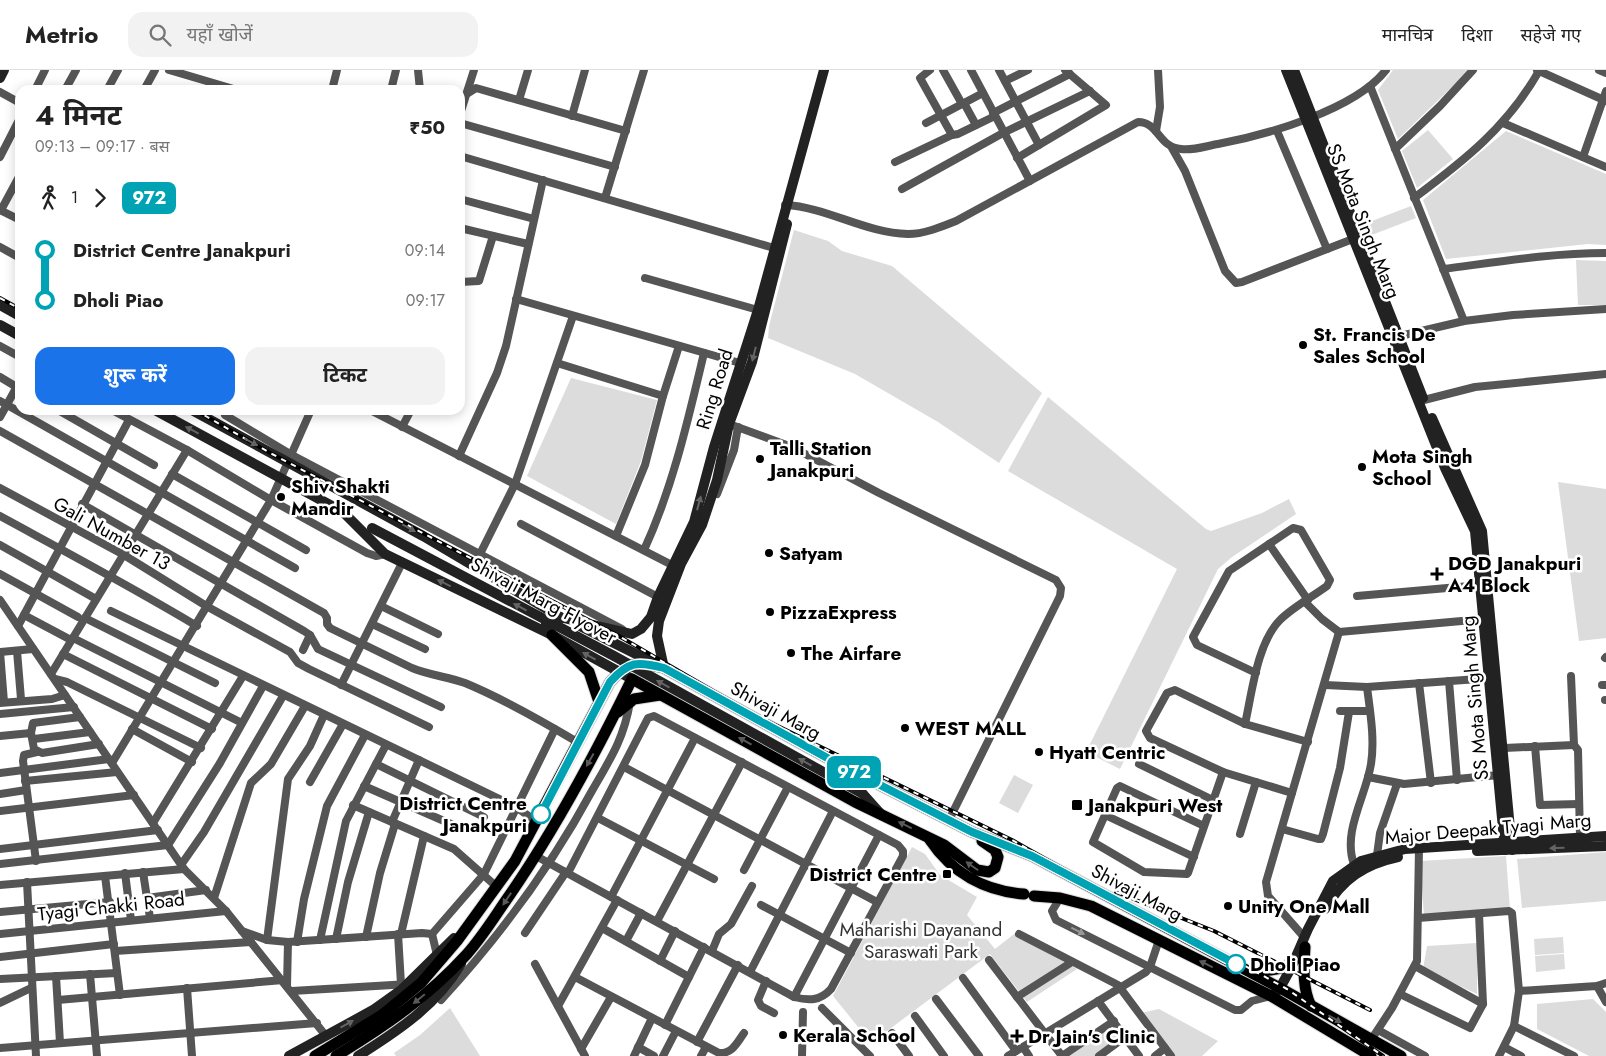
<!DOCTYPE html>
<html lang="hi">
<meta charset="utf-8">
<style>
body{margin:0;font-family:Jost,"Noto Sans Devanagari",sans-serif;background:#f2f2f2;color:#222;height:100vh;display:flex;flex-direction:column;font-size:19px;white-space:nowrap}
*{box-sizing:border-box;margin:0}
p{font-size:16px;color:#767676}
.icon{flex:none;width:28px;height:28px;fill:none;stroke:currentColor;stroke-width:2;stroke-linecap:round;stroke-linejoin:round}
.map{position:relative;flex:1;overflow:hidden}
.side{position:absolute;left:15px;top:15px;width:450px;height:330px;display:flex;flex-direction:column;background:#fff;border-radius:15px;box-shadow:0 2px 12px #0003}
.side>*{flex:none}
.badge{padding:0 10px;border-radius:8px;font-size:18px;line-height:32px}
.map>.badge{position:absolute;translate:-50% -50%;box-shadow:0 0 0 2px #fff}
.legs{display:flex;align-items:center;gap:8px;height:55px;padding:0 20px;font-size:16px}
.legs p{margin-inline-start:auto}
.headline{display:flex;align-items:center;justify-content:space-between;height:85px;padding:0 20px}
h1{font-size:28px;font-weight:700;line-height:38px}
.action{display:flex;gap:10px;margin-top:auto;padding:10px 20px}
.action a{flex:1;height:58px;border-radius:15px;background:#1a73e8;color:#fff;font-size:20px;font-weight:700;line-height:58px;text-align:center}
.action a+a{background:#f2f2f2;color:#222}
ul{padding:0 20px;list-style:none}
li{display:flex;align-items:center;gap:18px;height:50px;font-size:19px}
li i{display:grid;place-items:center;width:8px;height:100%;margin:0 6px;background:currentColor}
li i::after{content:'';width:12px;height:12px;margin:-6px;border:4px solid;border-radius:50%;background:#fff}
li p{margin-inline-start:auto}
li:first-child i{background:linear-gradient(#0000 50%,currentColor 0)}
li:last-child i{background:linear-gradient(currentColor 50%,#0000 0)}
header{display:flex;align-items:center;gap:30px;box-sizing:border-box;height:70px;padding:0 25px;background:#fff;border-bottom:1px solid #e0e0e0}
header strong{font-size:24px}
nav{display:flex;gap:28px;margin-inline-start:auto;font-size:18px}
.search{width:350px;height:45px;background:#f2f2f2;display:flex;align-items:center;gap:12px;box-sizing:border-box;padding:0 18px;border-radius:15px;color:#767676;font-size:19px}
.map>svg:first-child{display:block}
.green{fill:#dcdcdc}
.lines{fill:none;stroke-linecap:round;stroke-linejoin:round}
.primary-casing{stroke:#dbdbdb;stroke-width:13}
.street{stroke:#555;stroke-width:8}
.secondary{stroke:#222;stroke-width:10}
.primary{stroke:#000;stroke-width:11}
.rail-casing{stroke:#000;stroke-width:4}
.rail{stroke:#fff;stroke-width:2;stroke-dasharray:5.5;stroke-linecap:butt}
.secondary-bridge{stroke:#222;stroke-width:10}
.oneway{fill:#646464}
.oneway2{fill:#595959}
.oneway3{fill:#999}
.line-1-casing{stroke:#fff;stroke-width:11}
.line-1{stroke:#00a3b4;stroke-width:8}
.poi-dot{fill:#000;stroke:#fff;stroke-width:2}
.stop-1-dot{fill:#fff;stroke:#00a3b4;stroke-width:2.5}
.labels{text-anchor:middle;stroke-width:5;stroke-linejoin:round;paint-order:stroke}
.street-label{font-size:19px;fill:#000;stroke:#fff}
.poi-label{font-size:19px;font-weight:bold;fill:#000;stroke:#fff;text-anchor:start}
.stop-label{font-size:19px;font-weight:bold;fill:#000;stroke:#fff;text-anchor:end}
.park-label{font-size:19px;fill:#333;stroke:#fff}
</style>
<header>
<strong>Metrio</strong>
<div class="search"><svg class="icon" aria-label="search" viewBox="0 0 24 24"><circle cx="10" cy="10" r="6"/><path d="M15 15l6 6"/></svg>यहाँ खोजें</div>
<nav><a>मानचित्र</a><a>दिशा</a><a>सहेजे गए</a></nav>
</header>
<div class="map">
<svg width="1606" height="986" viewBox="0 0 1606 986">
<rect width="100%" height="100%" fill="#fff"/>
<g class="green">
<polygon points="1393,0 1467,0 1456,13 1398,69 1378,20"/>
<polygon points="1428,60 1453,89 1417,118 1402,81"/>
<polygon points="1506,61 1606,104 1606,175 1588,174 1446,189 1423,130"/>
<polygon points="1411,136 1416,148 1369,166 1364,154"/>
<polygon points="794,160 828,171 842,181 892,196 1042,323 999,393 938,352 855,304 768,268 769,256"/>
<polygon points="1576,190 1606,191 1606,235 1578,235"/>
<polygon points="571,308 657,330 641,391 616,454 527,406"/>
<polygon points="1048,327 1206,459 1211,461 1262,443 1289,429 1296,444 1232,487 1218,499 1120,699 1086,682 1177,499 1008,401"/>
<polygon points="1558,412 1606,419 1606,568 1579,571"/>
<polygon points="1014,705 1033,715 1018,743 999,733"/>
<polygon points="912,777 925,784 940,805 977,827 967,845 995,879 1014,864 1077,899 1027,932 990,884 871,973 833,926"/>
<polygon points="1606,782 1606,831 1522,838 1517,789"/>
<polygon points="1506,786 1510,840 1424,846 1420,791"/>
<polygon points="1563,867 1564,883 1535,885 1534,869"/>
<polygon points="1477,873 1477,924 1423,899 1427,876"/>
<polygon points="1564,884 1565,899 1536,902 1535,886"/>
<polygon points="1593,929 1606,942 1606,986 1589,986 1537,959 1537,934"/>
<polygon points="450,938 480,986 396,986 394,983 420,965"/>
<polygon points="1159,939 1218,971 1202,986 1171,986 1141,943"/>
<polygon points="1109,957 1118,969 1095,986 1067,986"/>
</g>
<g class="lines">
<defs>
<g id="primary">
<polyline points="552,565 589,602 599,632"/>
<polyline points="618,642 634,629 660,625"/>
<path d="M930,770C952,803 985,821 1024,824"/>
<polyline points="1034,826 1060,828 1091,836 1271,926 1371,986"/>
<path d="M1305,877C1304,896 1302,918 1311,936"/>
<polyline points="1253,903 1282,898 1294,891"/>
<path d="M315,986L382,945L421,913L457,871L515,791L610,612C629,591 637,591 664,598L831,690L972,762L1032,786L1280,918L1401,986"/>
<path d="M336,986C385,956 428,927 467,884C483,866 495,846 509,826C556,758 596,683 632,609L855,732L944,775L977,800L989,802L995,798L998,787L995,780L982,771"/>
</g>
</defs>
<use href="#primary" class="primary-casing"/>
<g class="street">
<polyline points="169,0 237,20"/>
<polyline points="418,0 420,20"/>
<polyline points="930,0 920,8 952,65 958,64 995,46"/>
<polyline points="943,0 962,34"/>
<polyline points="971,0 1030,111"/>
<polyline points="999,0 1039,75"/>
<polyline points="1537,0 1606,31"/>
<polyline points="1599,0 1606,3"/>
<polyline points="1005,11 1028,0"/>
<polyline points="1370,16 1464,251"/>
<polyline points="35,20 45,0"/>
<polyline points="65,20 76,0"/>
<polyline points="107,20 118,0"/>
<polyline points="144,20 155,0"/>
<polyline points="332,20 337,0"/>
<polyline points="391,20 396,0"/>
<polyline points="0,22 20,33"/>
<polyline points="468,23 476,18 626,61"/>
<polyline points="519,30 528,0"/>
<polyline points="964,33 976,55"/>
<polyline points="993,43 1070,4"/>
<polyline points="460,44 474,0"/>
<polyline points="572,46 585,0"/>
<polyline points="460,53 615,97"/>
<polyline points="926,53 983,23"/>
<polyline points="1503,53 1606,97"/>
<polyline points="1156,61 1160,37 1158,0"/>
<polyline points="1277,61 1327,179"/>
<polyline points="1172,78 1185,101 1225,201 1236,213 1242,212 1358,167"/>
<polyline points="1395,79 1440,36 1473,0"/>
<polyline points="460,86 774,178"/>
<polyline points="0,87 20,48"/>
<polyline points="1583,87 1606,21"/>
<polyline points="1017,88 1106,35 1065,0"/>
<polyline points="895,92 952,65"/>
<polyline points="902,119 1003,63 1090,21"/>
<polyline points="605,128 644,0"/>
<path d="M1414,128C1465,90 1507,57 1539,1"/>
<polyline points="460,129 534,149"/>
<path d="M785,135C827,137 865,163 908,164C924,164 941,157 956,151L1138,52C1159,52 1158,77 1181,79C1192,81 1206,76 1218,74C1266,65 1355,40 1386,0"/>
<polyline points="0,140 20,150"/>
<polyline points="1,140 20,105"/>
<polyline points="460,158 528,174"/>
<polyline points="0,177 20,188"/>
<path d="M1443,199C1497,192 1551,183 1606,183"/>
<polyline points="645,208 758,240"/>
<polyline points="460,212 479,211 493,166"/>
<polyline points="516,229 740,293"/>
<polyline points="1400,266 1464,251 1513,245 1606,239"/>
<polyline points="0,276 20,287"/>
<polyline points="557,293 663,326"/>
<polyline points="0,307 20,319"/>
<polyline points="0,331 295,498"/>
<polyline points="1420,331 1475,317 1606,304"/>
<polyline points="58,340 154,395"/>
<polyline points="112,340 187,380 271,430 367,483 376,486 385,484"/>
<polyline points="227,340 225,345 290,384 622,559"/>
<polyline points="370,340 672,495"/>
<polyline points="0,347 20,311"/>
<polyline points="729,354 792,377 879,423 1056,510 1061,518 1060,526 949,750"/>
<polyline points="402,357 411,340"/>
<path d="M0,361L324,543L327,548V554L330,558L412,598C429,605 448,607 465,613C504,629 542,651 579,673"/>
<polyline points="459,386 497,303 506,276 543,110"/>
<polyline points="172,404 306,480"/>
<polyline points="0,418 124,485 208,537 290,582 298,593 309,599 429,657"/>
<polyline points="717,424 734,380 738,357"/>
<polyline points="82,434 304,561 310,565 318,579 441,637"/>
<path d="M0,446C66,482 132,517 197,556"/>
<polyline points="521,454 658,527"/>
<polyline points="616,466 645,395 663,326 679,276"/>
<polyline points="1269,474 1308,530"/>
<polyline points="0,475 96,529"/>
<path d="M644,480C673,417 688,350 704,283"/>
<polyline points="480,484 515,414 573,246"/>
<polyline points="0,504 78,547"/>
<polyline points="1357,526 1481,515"/>
<polyline points="0,530 184,799 226,841 326,966"/>
<polyline points="1305,532 1322,549 1339,562 1484,549"/>
<polyline points="381,536 438,564"/>
<polyline points="111,541 516,737 537,752"/>
<polyline points="24,545 71,570"/>
<polyline points="85,548 215,613"/>
<polyline points="372,554 425,579"/>
<polyline points="18,556 129,350"/>
<polyline points="73,568 242,653"/>
<polyline points="303,580 310,565"/>
<polyline points="17,581 21,629"/>
<polyline points="0,582 4,632"/>
<polyline points="0,582 33,579"/>
<polyline points="63,584 212,659"/>
<polyline points="1605,588 1606,587"/>
<polyline points="51,604 187,380"/>
<polyline points="1571,606 1574,675 1578,680 1580,767"/>
<polyline points="55,609 67,612 201,678"/>
<polyline points="1449,611 1457,710"/>
<polyline points="1419,613 1431,713"/>
<polyline points="341,615 402,493"/>
<polyline points="1325,615 1367,617 1492,608"/>
<polyline points="1602,615 1606,615"/>
<polyline points="1605,630 1606,630"/>
<polyline points="0,633 52,629 65,625"/>
<polyline points="1340,641 1369,641"/>
<polyline points="0,644 74,637"/>
<path d="M1245,654C1252,623 1257,573 1280,550C1293,537 1312,527 1327,516L1330,510L1301,460L1293,458L1229,501L1193,567L1197,575L1256,603"/>
<polyline points="132,659 192,692"/>
<polyline points="31,663 33,653 80,647"/>
<polyline points="0,666 31,663 34,679 42,683 99,674"/>
<polyline points="34,669 90,662"/>
<polyline points="1535,676 1540,735 1579,734"/>
<polyline points="1504,678 1574,675"/>
<polyline points="112,693 271,430 311,340"/>
<polyline points="376,694 484,747"/>
<polyline points="1139,694 1213,730"/>
<polyline points="624,697 877,832"/>
<polyline points="0,703 109,689"/>
<polyline points="1368,707 1404,714 1499,705"/>
<polyline points="25,711 117,702"/>
<polyline points="310,712 343,654"/>
<polyline points="364,716 460,758"/>
<polyline points="1292,723 1223,702 1150,668 1146,661 1167,623 1175,620 1245,654 1308,672"/>
<polyline points="0,724 26,720"/>
<polyline points="353,735 454,779 497,817"/>
<polyline points="0,741 134,725"/>
<polyline points="1105,745 1194,787"/>
<polyline points="598,748 714,809"/>
<polyline points="392,752 419,690"/>
<polyline points="153,753 243,606"/>
<polyline points="1204,756 1120,716 1117,718 1093,772 1144,802 1187,804 1188,803 1223,702"/>
<polyline points="1282,759 1318,769 1321,769 1323,764 1340,698 1349,642"/>
<polyline points="1240,764 1256,712"/>
<polyline points="0,779 158,760"/>
<polyline points="1377,785 1380,763 1397,714"/>
<path d="M536,786L794,927C809,931 820,931 831,919L903,786V781L898,775L654,646L648,648L568,803"/>
<polyline points="36,791 23,691 24,685 37,682"/>
<polyline points="0,794 168,775 220,693 263,616"/>
<path d="M1354,794C1342,762 1366,726 1371,694C1375,669 1370,641 1367,617"/>
<polyline points="181,795 204,762 283,626"/>
<polyline points="744,800 788,717"/>
<polyline points="143,802 150,848"/>
<polyline points="125,803 131,850"/>
<polyline points="105,806 120,925"/>
<polyline points="27,812 36,986"/>
<polyline points="0,815 184,799"/>
<polyline points="611,827 695,668"/>
<polyline points="147,828 206,820"/>
<polyline points="214,828 251,713 271,694 305,636"/>
<polyline points="1060,828 1052,841 1056,850 1235,940 1241,940 1252,931 1271,926"/>
<polyline points="761,835 851,883"/>
<polyline points="0,842 110,832"/>
<polyline points="1418,848 1509,841 1512,843 1519,921 1514,956 1499,986"/>
<polyline points="657,851 742,692"/>
<polyline points="602,858 689,907"/>
<polyline points="242,861 267,870 288,872 422,863 432,864 437,885"/>
<polyline points="525,863 566,802"/>
<polyline points="0,864 226,841"/>
<polyline points="398,864 401,914"/>
<polyline points="401,864 424,766"/>
<polyline points="432,864 484,804 555,659"/>
<polyline points="1019,864 1118,915 1171,986"/>
<polyline points="366,867 380,803 395,754"/>
<polyline points="1304,867 1268,826 1266,812 1339,562"/>
<polyline points="336,869 348,812 369,742"/>
<polyline points="267,870 288,709 310,676 324,645"/>
<polyline points="320,870 346,751 386,675"/>
<polyline points="626,871 641,843"/>
<polyline points="297,872 304,829 327,736 365,665"/>
<polyline points="115,881 251,872"/>
<polyline points="712,881 719,864 731,854 752,816"/>
<polyline points="0,887 114,874"/>
<polyline points="989,890 1062,986"/>
<polyline points="660,891 675,861"/>
<polyline points="535,894 585,986"/>
<polyline points="1415,896 1483,934"/>
<polyline points="750,902 833,741"/>
<polyline points="90,904 97,986"/>
<polyline points="56,906 60,973"/>
<path d="M575,907L719,983C732,984 737,973 744,963"/>
<polyline points="963,908 1016,981"/>
<polyline points="0,909 117,903"/>
<polyline points="766,911 758,930 761,936 774,943"/>
<polyline points="287,916 288,872"/>
<polyline points="1597,916 1606,932"/>
<polyline points="187,918 192,986"/>
<polyline points="292,921 409,914"/>
<polyline points="1519,921 1597,916 1606,913"/>
<polyline points="1400,924 1470,958 1483,934 1479,844"/>
<polyline points="794,927 879,765"/>
<polyline points="1017,927 1072,892"/>
<polyline points="936,929 979,986"/>
<polyline points="58,930 283,910"/>
<path d="M441,930C500,866 552,795 593,719C611,688 624,668 630,632"/>
<polyline points="1098,931 1139,986"/>
<polyline points="0,933 31,918"/>
<polyline points="558,936 617,830"/>
<polyline points="822,938 870,986"/>
<polyline points="915,946 944,986"/>
<polyline points="665,955 704,877"/>
<polyline points="1514,956 1574,986"/>
<polyline points="1378,960 1425,986"/>
<polyline points="892,963 909,986"/>
<polyline points="1371,970 1392,938 1417,891 1419,778"/>
<polyline points="697,972 738,895"/>
<polyline points="638,977 654,986"/>
<polyline points="1023,977 1029,986"/>
<polyline points="1504,977 1521,986"/>
<polyline points="0,978 317,953"/>
<polyline points="581,979 611,927"/>
<polyline points="634,986 652,948"/>
<polyline points="663,986 676,961"/>
<polyline points="701,986 706,977"/>
<polyline points="802,986 803,942"/>
<polyline points="1008,986 1146,902 1150,897 1159,870"/>
<polyline points="1062,986 1114,951"/>
<polyline points="1099,986 1125,967"/>
<polyline points="1155,986 1165,978"/>
</g>
<g class="secondary">
<polyline points="1286,0 1445,398 1475,461 1505,780"/>
<polyline points="1294,0 1423,328"/>
<polyline points="0,8 4,0"/>
<polyline points="0,235 20,246"/>
<polyline points="0,255 20,266"/>
<polyline points="155,340 343,442 385,484 552,565 632,609"/>
<polyline points="192,340 423,466 562,548"/>
<polyline points="1432,348 1482,461 1512,780"/>
<polyline points="580,556 656,594"/>
<polyline points="552,565 546,554 549,549 555,546 632,564 641,559 651,547 658,527 694,452 714,377 758,240 824,0"/>
<polyline points="664,598 657,566 659,551 681,494 702,455 717,410 729,354 752,292 787,154"/>
<polyline points="863,724 880,743"/>
<polyline points="1477,781 1606,776"/>
<path d="M1325,839C1342,809 1365,794 1398,787"/>
<polyline points="1274,924 1280,918 1291,898 1308,859 1333,811 1361,791 1405,779 1606,766"/>
<polyline points="289,986 373,940 401,920 454,868"/>
<path d="M358,986C398,961 437,935 461,894"/>
</g>
<use href="#primary" class="primary"/>
<defs>
<g id="rail">
<polyline points="0,228 20,239"/>
<polyline points="195,340 272,384 617,565 751,643 1012,770 1141,843 1229,887 1287,919 1383,986"/>
<polyline points="1116,822 1214,861 1370,940"/>
</g>
</defs>
<use href="#rail" class="rail-casing"/>
<use href="#rail" class="rail"/>
<polyline class="secondary-bridge" points="372,458 614,586 863,724"/>
</g>
<defs><path id="oneway-solid" d="M-6-.8H1V-3.2L6.5 0L1 3.2V.8H-6Z" transform="scale(1.25)"/></defs>
<g class="oneway">
<use href="#oneway-solid" transform="translate(754 284) rotate(104)"/>
<use href="#oneway-solid" transform="translate(192 360) rotate(-152)"/>
<use href="#oneway-solid" transform="translate(251 372) rotate(29)"/>
<use href="#oneway-solid" transform="translate(699 433) rotate(-75)"/>
<use href="#oneway-solid" transform="translate(409 458) rotate(29)"/>
<use href="#oneway-solid" transform="translate(444 513) rotate(-154)"/>
<use href="#oneway-solid" transform="translate(520 537) rotate(-152)"/>
<use href="#oneway-solid" transform="translate(589 586) rotate(-151)"/>
<use href="#oneway-solid" transform="translate(663 614) rotate(-151)"/>
<use href="#oneway-solid" transform="translate(805 692) rotate(-151)"/>
<use href="#oneway-solid" transform="translate(1557 778) rotate(178)"/>
<use href="#oneway-solid" transform="translate(347 954) rotate(-29)"/>
</g>
<g class="oneway2">
<use href="#oneway-solid" transform="translate(745 671) rotate(-151)"/>
<use href="#oneway-solid" transform="translate(590 690) rotate(119)"/>
<use href="#oneway-solid" transform="translate(905 755) rotate(-154)"/>
<use href="#oneway-solid" transform="translate(972 796) rotate(-145)"/>
<use href="#oneway-solid" transform="translate(507 829) rotate(124)"/>
<use href="#oneway-solid" transform="translate(1206 894) rotate(-154)"/>
<use href="#oneway-solid" transform="translate(419 929) rotate(141)"/>
<use href="#oneway-solid" transform="translate(1335 949) rotate(30)"/>
</g>
<use class="oneway3" href="#oneway-solid" transform="translate(1078 861) rotate(27)"/>
<g class="lines">
<defs>
<path id="line-1" d="M541,744L610,612C629,591 637,591 664,598L831,690L972,762L1032,786L1236,894"/>
</defs>
<use href="#line-1" class="line-1-casing"/>
<use href="#line-1" class="line-1"/>
</g>
<g class="poi-dot">
<circle cx="1303" cy="275" r="5"/>
<circle cx="760" cy="389" r="5"/>
<circle cx="1362" cy="397" r="5"/>
<circle cx="281" cy="427" r="5"/>
<circle cx="769" cy="483" r="5"/>
<path d="M1434.5 496.5h5v5h5v5h-5v5h-5v-5h-5v-5h5z"/>
<circle cx="770" cy="542" r="5"/>
<circle cx="791" cy="583" r="5"/>
<circle cx="905" cy="658" r="5"/>
<circle cx="1039" cy="682" r="5"/>
<rect x="1071" y="729" width="12" height="12" rx="2.5"/>
<rect x="942" y="799" width="10" height="10" rx="2.5"/>
<circle cx="1228" cy="836" r="5"/>
<circle cx="783" cy="965" r="5"/>
<path d="M1014.5 958.5h5v5h5v5h-5v5h-5v-5h-5v-5h5z"/>
</g>
<g class="stop-1-dot">
<circle cx="541" cy="744" r="9"/>
<circle cx="1236" cy="894" r="9"/>
</g>
<g class="labels">
<g class="street-label">
<text transform="translate(1364 151) rotate(68)" y="7">SS Mota Singh Marg</text>
<text transform="translate(714 319) rotate(-73)" y="7">Ring Road</text>
<text transform="translate(112 463) rotate(29)" y="7">Gali Number 13</text>
<text transform="translate(544 530) rotate(28)" y="7">Shivaji Marg Flyover</text>
<text transform="translate(1474 628) rotate(-95)" y="7">SS Mota Singh Marg</text>
<text transform="translate(776 640) rotate(29)" y="7">Shivaji Marg</text>
<text transform="translate(1488 758) rotate(-5)" y="7">Major Deepak Tyagi Marg</text>
<text transform="translate(1137 822) rotate(28)" y="7">Shivaji Marg</text>
<text transform="translate(111 836) rotate(-6)" y="7">Tyagi Chakki Road</text>
</g>
<g class="poi-label">
<text x="1313" y="271">St. Francis De<tspan x="1313" dy="22">Sales School</tspan></text>
<text x="770" y="385">Talli Station<tspan x="770" dy="22">Janakpuri</tspan></text>
<text x="1372" y="393">Mota Singh<tspan x="1372" dy="22">School</tspan></text>
<text x="291" y="423">Shiv Shakti<tspan x="291" dy="22">Mandir</tspan></text>
<text x="779" y="490">Satyam</text>
<text x="1448" y="500">DGD Janakpuri<tspan x="1448" dy="22">A4 Block</tspan></text>
<text x="780" y="549">PizzaExpress</text>
<text x="801" y="590">The Airfare</text>
<text x="915" y="665">WEST MALL</text>
<text x="1049" y="689">Hyatt Centric</text>
<text x="1088" y="742">Janakpuri West</text>
<text x="937" y="811" text-anchor="end">District Centre</text>
<text x="1238" y="843">Unity One Mall</text>
<text x="793" y="972">Kerala School</text>
<text x="1028" y="973">Dr Jain's Clinic</text>
</g>
<g class="stop-label">
<text x="527" y="740">District Centre<tspan x="527" dy="22">Janakpuri</tspan></text>
<text x="1250" y="901" text-anchor="start">Dholi Piao</text>
</g>
<g class="park-label">
<text x="921" y="866">Maharishi Dayanand<tspan x="921" dy="22">Saraswati Park</tspan></text>
</g>
</g>
</svg>
<b class="badge" style="left:854px;top:702px;background:#00a3b4;color:#fff">972</b>
<section class="side">
<div class="headline"><div><h1>4 मिनट</h1><p>09:13 – 09:17 · बस</p></div><b>₹50</b></div>
<div class="legs"><svg class="icon" aria-label="walk" viewBox="0 0 24 24"><circle cx="13" cy="4" r="2"/><path d="M13 8l-2 6 4 7M11 14l-3 7M7 12l3-4h3l4 4"/></svg>1<svg class="icon" aria-label="forward" viewBox="0 0 24 24"><path d="M9 5l7 7-7 7"/></svg><b class="badge" style="background:#00a3b4;color:#fff">972</b></div>
<ul>
<li><i style="color:#00a3b4"></i><b>District Centre Janakpuri</b><p>09:14</p></li>
<li><i style="color:#00a3b4"></i><b>Dholi Piao</b><p>09:17</p></li>
</ul>
<div class="action"><a>शुरू करें</a><a>टिकट</a></div>
</section>
</div>
